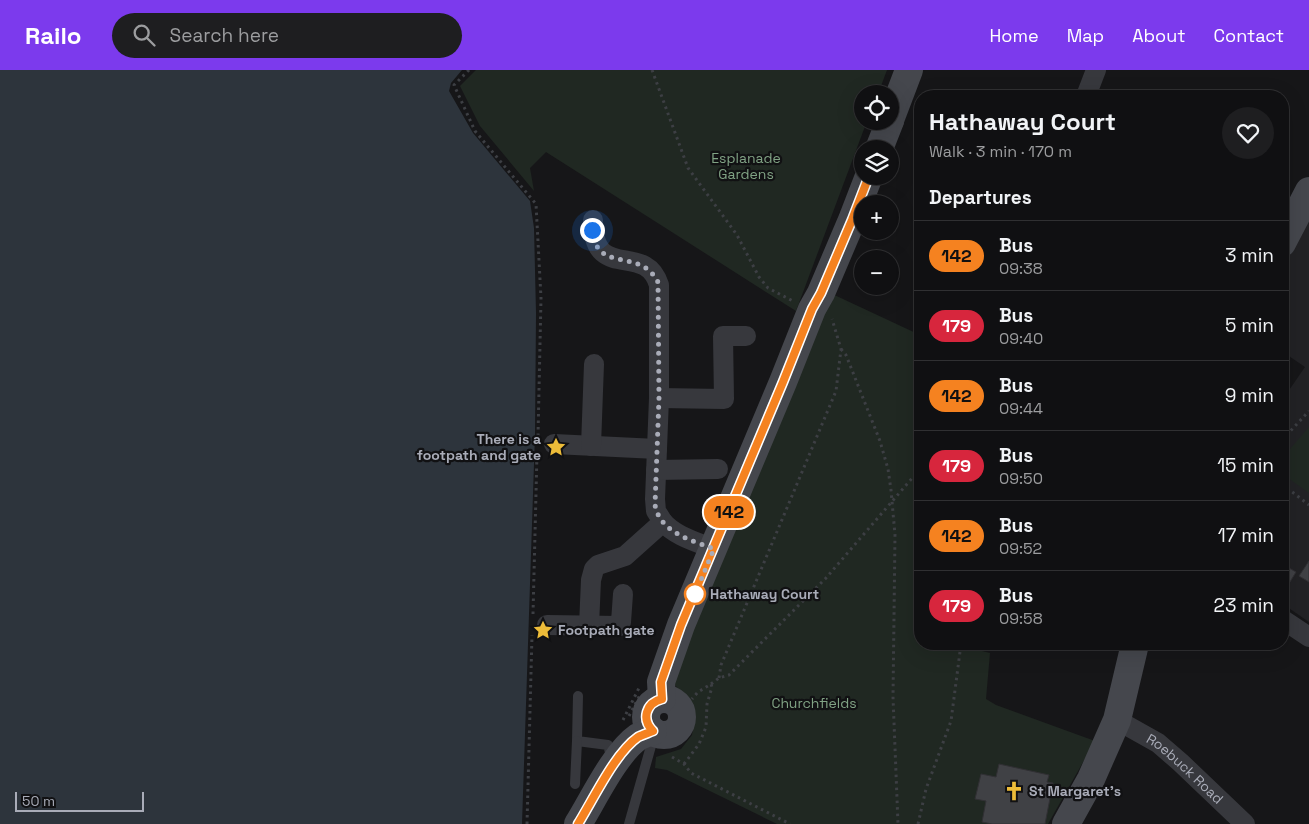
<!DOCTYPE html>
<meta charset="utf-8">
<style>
body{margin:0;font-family:"Space Grotesk",sans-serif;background:#1e1e20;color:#f1f3f6;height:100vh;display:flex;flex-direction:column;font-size:19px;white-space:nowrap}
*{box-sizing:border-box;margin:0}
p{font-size:16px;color:#9c9d9f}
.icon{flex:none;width:28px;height:28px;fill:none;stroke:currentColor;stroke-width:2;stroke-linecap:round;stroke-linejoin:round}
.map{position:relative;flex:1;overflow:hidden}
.details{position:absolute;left:914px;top:20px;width:375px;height:560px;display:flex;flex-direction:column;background:#101012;border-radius:20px;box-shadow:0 5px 20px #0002,0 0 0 1px #303032}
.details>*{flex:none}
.badge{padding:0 10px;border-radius:16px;font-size:18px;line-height:32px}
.buttons{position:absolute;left:854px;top:15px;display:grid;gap:10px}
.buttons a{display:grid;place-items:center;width:45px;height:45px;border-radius:50%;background:#101012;box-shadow:0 5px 20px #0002,0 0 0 1px #303032;font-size:25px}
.scale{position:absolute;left:15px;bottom:12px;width:129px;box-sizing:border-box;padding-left:5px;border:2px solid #a9acb8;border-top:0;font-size:14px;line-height:18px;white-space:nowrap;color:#a9acb8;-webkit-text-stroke:4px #111113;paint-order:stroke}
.you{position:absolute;width:25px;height:25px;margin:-12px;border:4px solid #fff;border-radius:50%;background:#1a73e8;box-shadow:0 0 0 8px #1a73e833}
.map>.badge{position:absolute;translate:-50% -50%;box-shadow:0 0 0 2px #fff}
h2{padding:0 15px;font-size:19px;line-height:45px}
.round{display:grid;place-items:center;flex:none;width:52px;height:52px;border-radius:26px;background:#1e1e20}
.head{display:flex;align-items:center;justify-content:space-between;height:85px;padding:0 15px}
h1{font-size:24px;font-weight:600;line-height:38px}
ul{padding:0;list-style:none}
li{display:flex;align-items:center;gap:15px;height:70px;padding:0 15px;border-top:1px solid #303032}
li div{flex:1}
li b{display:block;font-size:19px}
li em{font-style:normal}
li .badge{min-width:55px;font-weight:700;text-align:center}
header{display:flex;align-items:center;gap:30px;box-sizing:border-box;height:70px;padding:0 25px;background:#7c3aed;color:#fff}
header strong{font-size:24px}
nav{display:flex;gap:28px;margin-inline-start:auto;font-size:18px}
.search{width:350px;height:45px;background:#1e1e20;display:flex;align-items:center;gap:12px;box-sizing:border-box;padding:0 18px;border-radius:28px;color:#9c9d9f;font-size:19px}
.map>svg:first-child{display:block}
.built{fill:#222225}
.green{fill:#202822}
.water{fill:#2d343c}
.building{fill:#404145;stroke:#313034}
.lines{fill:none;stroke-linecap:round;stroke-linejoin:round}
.path{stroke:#3d3f44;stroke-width:3;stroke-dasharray:2.5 4;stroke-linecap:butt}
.lane{stroke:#37383d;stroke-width:10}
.street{stroke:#37383d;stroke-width:20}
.secondary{stroke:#45474d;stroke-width:28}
.line-casing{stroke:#fff;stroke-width:11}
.line{stroke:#f58220;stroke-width:8}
.walk{stroke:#a9acb8;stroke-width:5;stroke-dasharray:0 9}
.stop-dot{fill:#fff;stroke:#f58220;stroke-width:2.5}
.labels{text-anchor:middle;stroke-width:4.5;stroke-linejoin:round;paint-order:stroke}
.park-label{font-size:14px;fill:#80a284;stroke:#111113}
.poi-label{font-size:14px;font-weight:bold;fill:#a9acb8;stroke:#111113;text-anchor:start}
.stop-label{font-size:14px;font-weight:bold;fill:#a9acb8;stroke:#111113;text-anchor:start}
.street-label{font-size:14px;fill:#a9acb8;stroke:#111113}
</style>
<header>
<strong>Railo</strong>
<div class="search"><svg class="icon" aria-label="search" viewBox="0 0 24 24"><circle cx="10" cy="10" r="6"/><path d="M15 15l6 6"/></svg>Search here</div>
<nav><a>Home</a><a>Map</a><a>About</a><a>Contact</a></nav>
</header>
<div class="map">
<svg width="1309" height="754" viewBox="0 0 1309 754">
<rect width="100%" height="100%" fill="#161618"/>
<polygon class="built" points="1309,144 1309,552 1283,534 1283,329 1305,297 1283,282 1283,191"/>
<g class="green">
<polygon points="476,0 887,0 878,24 862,24 862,51 867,51 796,241 546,82 530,98 534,121 480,56 460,16"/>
<polygon points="828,222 920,265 920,574 976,574 974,579 990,583 986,629 996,635 1095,671 1048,754 777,754 667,700 655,698 656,687 681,679 692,665 694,649 690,633 675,615 675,596"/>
<polygon points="1309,357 1309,423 1288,408 1284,386"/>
</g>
<polygon class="water" points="0,0 462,0 451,13 449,21 473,63 530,131 534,158 536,243 535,364 522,754 0,754"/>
<g class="building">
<polygon points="1309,491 1309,512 1299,506"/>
<polygon points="1282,494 1296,502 1285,520 1282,518"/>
<polygon points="999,694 1049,705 1047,712 1053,713 1045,754 992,754 982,752 986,731 975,729 981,704 996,707"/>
</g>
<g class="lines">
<g class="path">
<polyline points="469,0 454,15 475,61 536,134 541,228 538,366"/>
<polyline points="652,0 688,98 737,165 759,207 768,218 793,231"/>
<polyline points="841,279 846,285 880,371 888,399 891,420 895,465 893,627 898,754"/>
<polyline points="1282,370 1309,341"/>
<polyline points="1282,414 1309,435"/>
<polyline points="533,544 537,383"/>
<polyline points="719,608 721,595 836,321 841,279 832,249"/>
<polyline points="711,614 719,608 729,605 826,508 920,399"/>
<polyline points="629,646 640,625"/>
<polyline points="623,650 639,618"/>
<polyline points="672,687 684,694 691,703 790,754"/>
<polyline points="684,694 699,674 706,657 707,634 712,617 711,614 698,622 692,629"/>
<polyline points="527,754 532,565"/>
<polyline points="918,754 926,719 951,651 961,574"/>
</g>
<g class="lane">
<polyline points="578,626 577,671 608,675 612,690"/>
<polyline points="575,714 577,671"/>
<polyline points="629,754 651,676 642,669"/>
</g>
<g class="street">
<polyline points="1086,26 1096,0"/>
<path d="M593,150C593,214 645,170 659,215V328L655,429L656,441L663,452"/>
<polyline points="659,328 724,329 723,266 746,266"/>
<polyline points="554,374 657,379"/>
<polyline points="591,376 594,294"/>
<polyline points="656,400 718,399"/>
<polyline points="1282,549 1309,567"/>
<polyline points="547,555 619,556 621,552 623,524"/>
<path d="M589,556L591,510L594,499L598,495L625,486L663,452C675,466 697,472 714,479"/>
<path id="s1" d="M1117,650L1158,673L1180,692L1245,754"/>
</g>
<g class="secondary">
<polyline points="890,50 909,0"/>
<polyline points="879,79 890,51"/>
<polyline points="1282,173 1309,121"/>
<circle cx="664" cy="647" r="18"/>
<polyline points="662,629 661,612 681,555 783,312 812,239 821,223 852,150 869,106"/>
<path d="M578,754C593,730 615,683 638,667C642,665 648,663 653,661"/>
<polyline points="1066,754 1091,709 1117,650 1135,574"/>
</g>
</g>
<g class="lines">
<defs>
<path id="line" d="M578,754C593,730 615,683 638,667C642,665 648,663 653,661C641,649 646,633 662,629L661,612L681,555L783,312L812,239L821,223L852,150L869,106"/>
</defs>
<use href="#line" class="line-casing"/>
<use href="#line" class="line"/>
<path class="walk" d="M592,160C597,205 639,176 658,212L659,328L655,435C660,463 692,470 714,479L695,524"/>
</g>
<defs>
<symbol id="sight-bare" viewBox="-9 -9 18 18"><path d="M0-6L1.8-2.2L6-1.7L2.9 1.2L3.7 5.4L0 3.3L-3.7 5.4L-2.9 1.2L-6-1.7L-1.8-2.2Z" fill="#edbc39" stroke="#111113" stroke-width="2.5" paint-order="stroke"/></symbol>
<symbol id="church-bare" viewBox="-9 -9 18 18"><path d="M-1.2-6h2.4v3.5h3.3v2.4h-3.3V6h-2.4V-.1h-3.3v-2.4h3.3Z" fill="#edbc39" stroke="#111113" stroke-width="2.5" paint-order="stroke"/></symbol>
</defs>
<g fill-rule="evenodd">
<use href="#sight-bare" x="542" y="363" width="28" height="28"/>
<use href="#sight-bare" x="529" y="546" width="28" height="28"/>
<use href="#church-bare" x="1000" y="707" width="28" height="28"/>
</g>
<circle class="stop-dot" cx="695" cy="524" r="10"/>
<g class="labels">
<g class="park-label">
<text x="746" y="93">Esplanade<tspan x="746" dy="16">Gardens</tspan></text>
<text x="814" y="638">Churchfields</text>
</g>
<g class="poi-label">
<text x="541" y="374" text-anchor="end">There is a<tspan x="541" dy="16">footpath and gate</tspan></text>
<text x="558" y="565">Footpath gate</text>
<text x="1029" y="726">St Margaret's</text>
</g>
<g class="stop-label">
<text x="710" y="529">Hathaway Court</text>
</g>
<g class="street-label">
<text dy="5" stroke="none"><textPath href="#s1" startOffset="84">Roebuck Road</textPath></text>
</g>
</g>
</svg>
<div class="buttons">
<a><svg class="icon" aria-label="locate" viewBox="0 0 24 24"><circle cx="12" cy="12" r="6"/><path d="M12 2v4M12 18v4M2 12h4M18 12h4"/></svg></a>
<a><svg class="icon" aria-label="layers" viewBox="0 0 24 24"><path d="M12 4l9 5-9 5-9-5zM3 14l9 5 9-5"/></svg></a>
<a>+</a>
<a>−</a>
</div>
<div class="scale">50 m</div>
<div class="you" style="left:592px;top:160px"></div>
<b class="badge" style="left:729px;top:442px;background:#f58220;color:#111">142</b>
<section class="details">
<div class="head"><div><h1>Hathaway Court</h1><p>Walk · 3 min · 170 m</p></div><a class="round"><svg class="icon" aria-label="heart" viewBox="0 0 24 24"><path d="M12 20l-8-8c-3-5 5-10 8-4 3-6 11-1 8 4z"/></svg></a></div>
<h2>Departures</h2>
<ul>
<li><span class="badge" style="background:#f58220;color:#111">142</span><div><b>Bus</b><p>09:38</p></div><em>3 min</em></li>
<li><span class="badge" style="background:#d7263d;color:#fff">179</span><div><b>Bus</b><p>09:40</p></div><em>5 min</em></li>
<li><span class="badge" style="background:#f58220;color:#111">142</span><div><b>Bus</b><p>09:44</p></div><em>9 min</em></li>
<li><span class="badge" style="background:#d7263d;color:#fff">179</span><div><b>Bus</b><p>09:50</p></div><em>15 min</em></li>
<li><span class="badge" style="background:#f58220;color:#111">142</span><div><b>Bus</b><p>09:52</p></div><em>17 min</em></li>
<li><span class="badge" style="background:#d7263d;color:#fff">179</span><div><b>Bus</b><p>09:58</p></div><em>23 min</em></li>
</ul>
</section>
</div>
